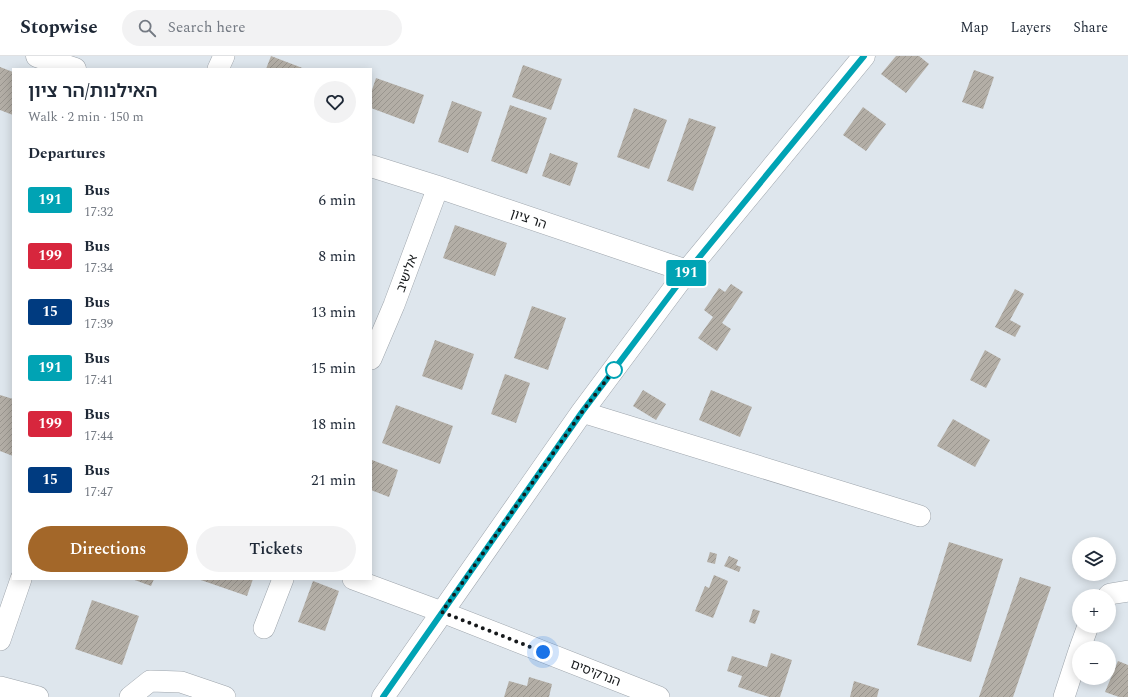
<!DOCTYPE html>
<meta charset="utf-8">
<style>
body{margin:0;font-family:Spectral,"Noto Sans Hebrew",serif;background:#f2f2f3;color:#1f2937;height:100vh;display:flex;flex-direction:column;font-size:15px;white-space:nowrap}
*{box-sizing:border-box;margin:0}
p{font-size:13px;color:#747a83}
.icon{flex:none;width:22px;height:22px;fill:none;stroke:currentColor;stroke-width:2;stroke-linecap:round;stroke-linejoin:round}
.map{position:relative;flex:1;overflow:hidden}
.sheet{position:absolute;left:12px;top:12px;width:360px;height:512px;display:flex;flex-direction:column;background:#fff;border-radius:0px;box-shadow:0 2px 10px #0003}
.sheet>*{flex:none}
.badge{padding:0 8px;border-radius:3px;font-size:14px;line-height:26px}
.buttons{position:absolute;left:1072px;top:481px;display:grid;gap:8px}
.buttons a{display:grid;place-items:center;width:44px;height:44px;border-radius:50%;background:#fff;box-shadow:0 2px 10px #0003;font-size:20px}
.you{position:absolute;width:20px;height:20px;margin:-10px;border:3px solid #fff;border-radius:50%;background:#1a73e8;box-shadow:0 0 0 6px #1a73e833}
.map>.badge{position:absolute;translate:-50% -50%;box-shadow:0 0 0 2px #fff}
h2{padding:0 16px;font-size:15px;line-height:36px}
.round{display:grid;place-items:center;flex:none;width:42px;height:42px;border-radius:21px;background:#f2f2f3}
.overview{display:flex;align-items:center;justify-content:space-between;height:68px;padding:0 16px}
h1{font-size:19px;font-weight:600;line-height:30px}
.action{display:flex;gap:8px;margin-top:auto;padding:8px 16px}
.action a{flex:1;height:46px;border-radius:24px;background:#a36729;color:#fff;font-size:16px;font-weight:600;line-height:46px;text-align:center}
.action a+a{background:#f2f2f3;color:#1f2937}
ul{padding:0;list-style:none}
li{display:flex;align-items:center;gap:12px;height:56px;padding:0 16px}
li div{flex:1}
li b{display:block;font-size:15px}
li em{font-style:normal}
li .badge{min-width:44px;font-weight:700;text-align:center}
header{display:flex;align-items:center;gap:24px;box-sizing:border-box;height:56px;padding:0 20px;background:#fff;border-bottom:1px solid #e0e1e3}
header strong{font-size:19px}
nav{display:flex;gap:22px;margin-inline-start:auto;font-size:14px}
.search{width:280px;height:36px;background:#f2f2f3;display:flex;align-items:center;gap:10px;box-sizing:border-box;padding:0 14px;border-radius:22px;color:#747a83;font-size:15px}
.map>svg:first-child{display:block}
.building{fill:url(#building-hatch)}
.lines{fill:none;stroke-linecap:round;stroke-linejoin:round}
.minor-casing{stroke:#9ea5ac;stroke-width:22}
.tertiary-casing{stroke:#9ea5ac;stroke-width:23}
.secondary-casing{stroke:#9ea5ac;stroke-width:23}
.minor{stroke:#fff;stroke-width:21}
.tertiary{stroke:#fff;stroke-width:22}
.secondary{stroke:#fff;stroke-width:22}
.line-casing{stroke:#fff;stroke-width:9}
.line{stroke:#00a3b4;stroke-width:6}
.walk{stroke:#16191b;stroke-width:4;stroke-dasharray:0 7.2}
.stop-dot{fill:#fff;stroke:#00a3b4;stroke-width:2}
.labels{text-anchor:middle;stroke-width:3.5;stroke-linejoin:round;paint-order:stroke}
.street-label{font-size:13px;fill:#16191b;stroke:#fff}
</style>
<header>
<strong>Stopwise</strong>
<div class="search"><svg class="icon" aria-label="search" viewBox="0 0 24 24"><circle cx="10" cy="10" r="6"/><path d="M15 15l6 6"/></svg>Search here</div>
<nav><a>Map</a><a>Layers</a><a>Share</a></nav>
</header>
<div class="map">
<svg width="1128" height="641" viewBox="0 0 1128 641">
<defs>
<pattern id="building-hatch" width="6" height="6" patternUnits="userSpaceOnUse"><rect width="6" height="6" fill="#b3aea6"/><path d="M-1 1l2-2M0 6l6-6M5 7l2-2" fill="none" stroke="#99958e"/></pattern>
</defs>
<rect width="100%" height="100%" fill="#dee6ed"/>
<g class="building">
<polygon points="271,0 305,13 266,13"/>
<polygon points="896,0 919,0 929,8 906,37 881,18"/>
<polygon points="523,9 562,23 551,54 512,41"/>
<polygon points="0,11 13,16 13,59 0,54"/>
<polygon points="974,14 994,21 983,53 962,46"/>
<polygon points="376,22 424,39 414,68 371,52 371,37"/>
<polygon points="452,45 482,56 468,97 438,86"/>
<polygon points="510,49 547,62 527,118 491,105"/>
<polygon points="863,51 886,68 866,95 843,79"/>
<polygon points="634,52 667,64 649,113 617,101"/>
<polygon points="689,62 716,71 693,135 667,125"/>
<polygon points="550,97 578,107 570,130 542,120"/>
<polygon points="455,169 507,187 495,220 443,202"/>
<polygon points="731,228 743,236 722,267 731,273 717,295 698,282 713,261 704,254 719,232 725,236"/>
<polygon points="1015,233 1024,238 1010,264 1021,270 1015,281 995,271"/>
<polygon points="532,250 566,262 548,314 514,302"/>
<polygon points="435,284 474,298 462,334 422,320"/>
<polygon points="985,294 1001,303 986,332 970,324"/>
<polygon points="505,318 530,327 516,367 491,358"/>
<polygon points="643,334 666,348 656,364 633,350"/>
<polygon points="711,334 752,351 740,381 699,364"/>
<polygon points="0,339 13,343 13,400 0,395"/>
<polygon points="396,349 453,370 440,408 382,387"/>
<polygon points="953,363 990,384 975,411 937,390"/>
<polygon points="372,404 398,414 389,441 371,434"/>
<polygon points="949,486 1003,503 971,606 917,589"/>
<polygon points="710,496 717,498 715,508 707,506"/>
<polygon points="729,500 738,504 736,509 741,511 739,516 724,510"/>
<polygon points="714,519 728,525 713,562 695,555 705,530 709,532"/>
<polygon points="1020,521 1051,531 1013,641 979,641"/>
<polygon points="132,523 154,523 151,530"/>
<polygon points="198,523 253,523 247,540"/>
<polygon points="313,525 339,535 325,575 298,566"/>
<polygon points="92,544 139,560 122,609 75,593"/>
<polygon points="753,553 760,555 755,568 749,566"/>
<polygon points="771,597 792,604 780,641 769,641 738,631 742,620 727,615 732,600 767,611"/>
<polygon points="1118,605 1128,609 1128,641 1119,641 1105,636"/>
<polygon points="529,621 552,628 549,641 504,641 509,625 527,630"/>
<polygon points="854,625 879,633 877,641 850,641"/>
</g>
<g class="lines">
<defs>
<g id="minor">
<polyline points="218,13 224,0"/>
<polyline points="371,303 394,249 438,131"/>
<polyline points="582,356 920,460"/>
<polyline points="353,523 442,556 659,641"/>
<polyline points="1108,540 1110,538 1128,535"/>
<polyline points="264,572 283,523"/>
<polyline points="0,584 21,523"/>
<polyline points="1080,592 1088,570"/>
<polyline points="0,631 38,641"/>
<polyline points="130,641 150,625 181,626 225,641"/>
<polyline points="1064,641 1079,595"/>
</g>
<g id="tertiary">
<polyline points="37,0 75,13"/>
<polyline points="371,110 438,131 687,215"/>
</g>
<polyline id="secondary" points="383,641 582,356 687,215 864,0"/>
</defs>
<use href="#minor" class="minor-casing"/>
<use href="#tertiary" class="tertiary-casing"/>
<use href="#secondary" class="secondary-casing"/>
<use href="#minor" class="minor"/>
<use href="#tertiary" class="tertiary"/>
<use href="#secondary" class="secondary"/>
</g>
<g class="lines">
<defs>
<polyline id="line" points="383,641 582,356 688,215 864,0"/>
</defs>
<use href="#line" class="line-casing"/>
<use href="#line" class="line"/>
<polyline class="walk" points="543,596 442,556 582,356 614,314"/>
</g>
<circle class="stop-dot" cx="614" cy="314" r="8"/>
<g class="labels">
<g class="street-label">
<text transform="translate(529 162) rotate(19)" y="5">הר ציון</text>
<text transform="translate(406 217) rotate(-70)" y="5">אלישיב</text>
<text transform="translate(596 616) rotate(21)" y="5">הנרקיסים</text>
</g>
</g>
</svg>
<div class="buttons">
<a><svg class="icon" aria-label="layers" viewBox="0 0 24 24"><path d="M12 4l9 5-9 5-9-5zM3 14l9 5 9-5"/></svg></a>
<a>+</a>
<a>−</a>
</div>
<div class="you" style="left:543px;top:596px"></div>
<b class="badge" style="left:686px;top:217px;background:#00a3b4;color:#fff">191</b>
<section class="sheet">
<div class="overview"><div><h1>האילנות/הר ציון</h1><p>Walk · 2 min · 150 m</p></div><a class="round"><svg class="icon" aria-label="heart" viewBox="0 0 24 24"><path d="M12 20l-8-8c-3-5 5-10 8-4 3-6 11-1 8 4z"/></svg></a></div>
<h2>Departures</h2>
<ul>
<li><span class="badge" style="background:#00a3b4;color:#fff">191</span><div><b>Bus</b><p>17:32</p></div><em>6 min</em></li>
<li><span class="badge" style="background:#d7263d;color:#fff">199</span><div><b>Bus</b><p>17:34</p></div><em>8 min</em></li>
<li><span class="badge" style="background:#003b80;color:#fff">15</span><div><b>Bus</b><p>17:39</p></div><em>13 min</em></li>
<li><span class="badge" style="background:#00a3b4;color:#fff">191</span><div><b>Bus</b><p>17:41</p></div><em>15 min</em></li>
<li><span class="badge" style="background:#d7263d;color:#fff">199</span><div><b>Bus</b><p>17:44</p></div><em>18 min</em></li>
<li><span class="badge" style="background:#003b80;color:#fff">15</span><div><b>Bus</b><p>17:47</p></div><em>21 min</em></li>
</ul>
<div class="action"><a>Directions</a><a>Tickets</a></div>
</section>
</div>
